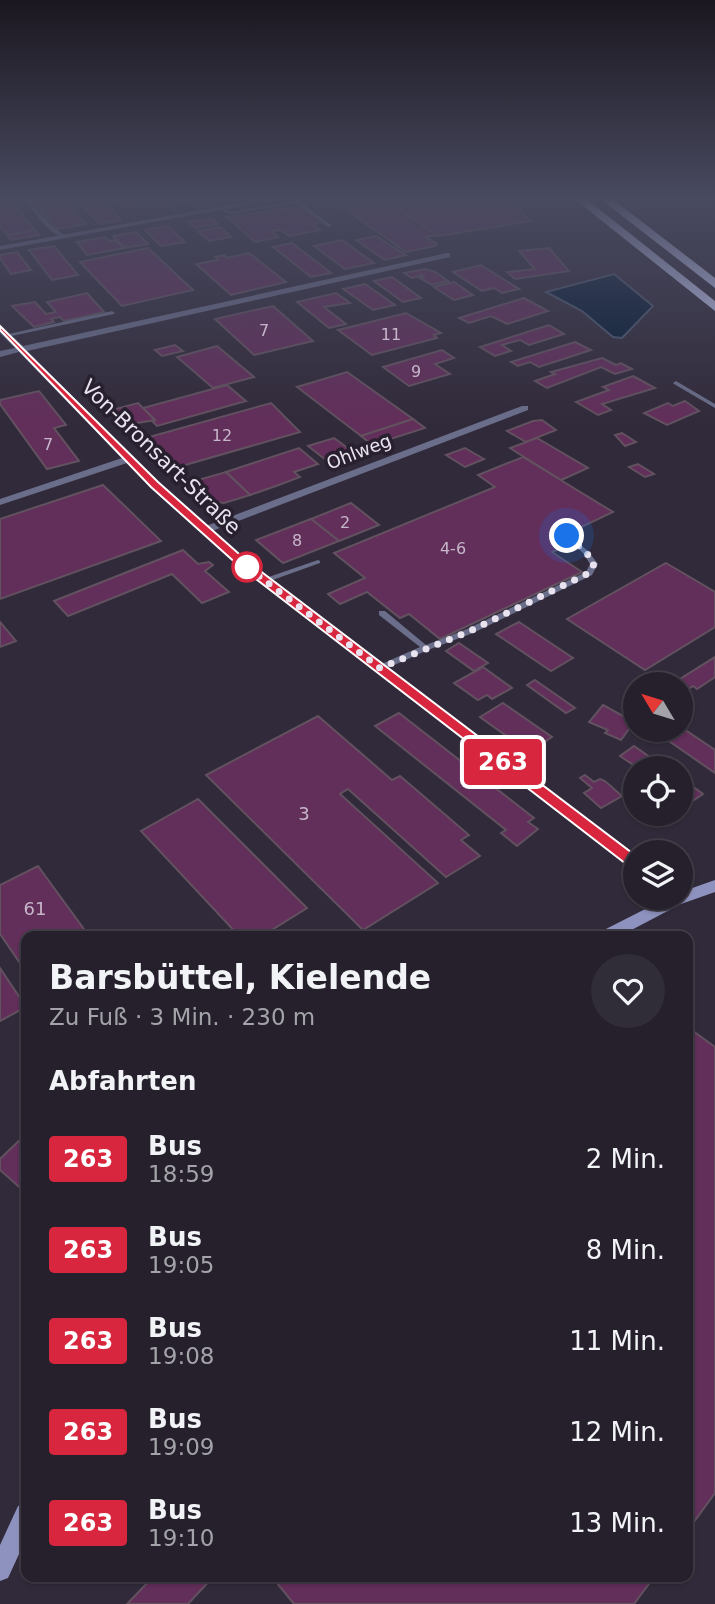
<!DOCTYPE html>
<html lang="de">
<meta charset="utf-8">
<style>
body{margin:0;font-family:"DejaVu Sans",sans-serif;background:#312d38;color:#f1f3f6;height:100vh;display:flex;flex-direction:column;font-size:26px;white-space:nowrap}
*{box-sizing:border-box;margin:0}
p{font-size:23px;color:#a3a3a9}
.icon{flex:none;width:38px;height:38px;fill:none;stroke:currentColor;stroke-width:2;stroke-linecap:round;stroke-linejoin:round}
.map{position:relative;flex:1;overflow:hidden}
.sheet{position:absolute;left:21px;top:931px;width:672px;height:651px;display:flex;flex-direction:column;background:#25202c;border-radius:14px;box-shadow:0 2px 5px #0004,0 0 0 2px #423e48}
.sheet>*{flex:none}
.badge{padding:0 14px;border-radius:5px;font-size:24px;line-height:46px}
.needle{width:46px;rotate:308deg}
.buttons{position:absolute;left:623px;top:672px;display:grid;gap:14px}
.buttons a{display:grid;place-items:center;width:70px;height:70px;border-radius:50%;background:#25202c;box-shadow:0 2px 5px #0004,0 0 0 2px #423e48;font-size:35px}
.you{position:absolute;width:35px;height:35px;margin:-18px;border:5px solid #fff;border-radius:50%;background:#1a73e8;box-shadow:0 0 0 10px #1a73e833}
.map>.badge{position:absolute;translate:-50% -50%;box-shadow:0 0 0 4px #fff}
h2{padding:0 28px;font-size:26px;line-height:63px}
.round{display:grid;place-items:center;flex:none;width:74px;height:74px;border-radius:37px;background:#312d38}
.headline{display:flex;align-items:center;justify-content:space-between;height:119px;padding:0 28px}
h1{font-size:33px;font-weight:600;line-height:52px}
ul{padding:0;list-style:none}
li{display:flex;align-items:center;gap:21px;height:91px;padding:0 28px}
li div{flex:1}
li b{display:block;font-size:26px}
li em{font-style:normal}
li .badge{min-width:77px;font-weight:700;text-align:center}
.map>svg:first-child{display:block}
.water{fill:#041a34;stroke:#48566c;stroke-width:2}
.building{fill:#622e5a;stroke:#62515f;stroke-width:2}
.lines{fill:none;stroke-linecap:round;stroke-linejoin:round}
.lane{fill:#6b6e8a;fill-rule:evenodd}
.street{fill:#6b6e8a;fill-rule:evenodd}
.secondary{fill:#8e92be;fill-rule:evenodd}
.highway{fill:#c5caf3;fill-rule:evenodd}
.line{fill:#d7263d;stroke:#fff;stroke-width:2}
.walk{stroke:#e8e3ee;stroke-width:7;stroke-dasharray:0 12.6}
.stop-dot{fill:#fff;stroke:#d7263d;stroke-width:3.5}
.labels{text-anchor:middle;stroke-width:7;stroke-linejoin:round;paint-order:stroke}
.far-number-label{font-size:16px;fill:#c6b6c9}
.far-street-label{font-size:18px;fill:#e8e3ee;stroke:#28202f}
.number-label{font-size:18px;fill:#c6b6c9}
.street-label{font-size:21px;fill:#e8e3ee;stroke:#28202f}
</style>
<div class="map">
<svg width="715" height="1604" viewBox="0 0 715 1604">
<rect width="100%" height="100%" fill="#312a3a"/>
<polygon class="water" points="614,274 653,306 622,338 613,337 582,311 546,292"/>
<g class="building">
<polygon points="62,197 86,224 57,229 31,199"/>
<polygon points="114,197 135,197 141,204 123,207"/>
<polygon points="155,197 188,197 191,200 163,205"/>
<polygon points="504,197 531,221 438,236 383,198"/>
<polygon points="9,199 35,230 7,235 0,226 0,200"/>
<polygon points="103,201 121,220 99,224 81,204"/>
<polygon points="376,201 383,206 391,204 437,235 426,237 437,244 435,246 406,252 342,207"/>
<polygon points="301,206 322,222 312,224 320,230 289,236 281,230 272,231 278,237 255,242 227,217"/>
<polygon points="211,218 218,224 195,228 188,222"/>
<polygon points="168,226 185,242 161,246 145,230"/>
<polygon points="220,227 231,237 209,241 198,231"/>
<polygon points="35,230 39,235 11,240 7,235"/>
<polygon points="136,232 148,244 124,248 113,236"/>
<polygon points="376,236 406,255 385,260 356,240"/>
<polygon points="105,237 109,241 116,240 124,248 87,255 77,242"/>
<polygon points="342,240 374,263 345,269 314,246"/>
<polygon points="292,243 331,273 311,277 273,247"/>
<polygon points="54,246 78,275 52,280 29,250"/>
<polygon points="148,248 193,290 122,306 80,262"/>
<polygon points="549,248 569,271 515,279 507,272 535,269 519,251"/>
<polygon points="17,252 31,270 11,274 0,258 0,255"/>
<polygon points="249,253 286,282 231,295 196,264 218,260 215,257 224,255 227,258"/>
<polygon points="481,265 519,289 502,293 494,288 482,291 453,272"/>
<polygon points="425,269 435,272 448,281 432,285 420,278 424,277 422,275 412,278 404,273"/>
<polygon points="392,277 421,298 403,302 374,281"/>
<polygon points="454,282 473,295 454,300 434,287"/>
<polygon points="365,284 395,305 373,310 343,289"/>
<polygon points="87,293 104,312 64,321 60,317 51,319 54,322 34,327 12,306 35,302 46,314 56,312 47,302"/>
<polygon points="336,293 350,303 324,307 346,324 329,328 297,302"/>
<polygon points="524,298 548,311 507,324 491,316 469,323 459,318"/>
<polygon points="273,306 313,341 254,355 215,319"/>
<polygon points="406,313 441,333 434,335 437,338 372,355 338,330"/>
<polygon points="549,325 564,334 529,345 520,340 502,345 511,351 495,356 480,347"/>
<polygon points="575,342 591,350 539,367 530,362 518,366 511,362"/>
<polygon points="175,345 183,351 162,356 155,350"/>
<polygon points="217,346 254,377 213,388 177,357"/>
<polygon points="442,350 454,358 435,364 450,374 409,386 383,367"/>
<polygon points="602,358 616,365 621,363 632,369 615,374 601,367 547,388 535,381 555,374 551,372"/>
<polygon points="347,372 413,419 361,436 297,387"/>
<polygon points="633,376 655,388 602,404 611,410 598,415 576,402 609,390 603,387"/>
<polygon points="227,385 246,401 157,426 152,421 155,420 143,408"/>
<polygon points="39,391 66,425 54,428 79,461 47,469 0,404 0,400"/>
<polygon points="685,401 699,411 667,425 644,413 668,403 673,406"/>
<polygon points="138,403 155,420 126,425 112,410"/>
<polygon points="271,403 300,432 171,469 142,439"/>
<polygon points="413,419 425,428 372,445 361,436"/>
<polygon points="542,420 556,430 526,442 507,431 533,421"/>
<polygon points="622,433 636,442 625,446 615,435"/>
<polygon points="334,438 357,455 331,464 308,446"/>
<polygon points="537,438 588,468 561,480 510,448"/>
<polygon points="299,448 318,464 294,472 300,477 276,486 250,495 226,472"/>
<polygon points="465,448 484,459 465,467 446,455"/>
<polygon points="523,457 613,512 575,530 567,525 550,533 568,545 552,552 582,572 440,639 409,614 400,618 367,592 340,604 328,594 365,578 334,553 495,487 478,475"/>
<polygon points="638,464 654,474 645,477 629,467"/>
<polygon points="226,472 250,495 224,503 209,501 191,482"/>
<polygon points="103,485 161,541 0,599 0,519"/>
<polygon points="351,503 379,525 339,541 311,519"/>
<polygon points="311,519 339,541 283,563 256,540"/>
<polygon points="183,550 198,564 209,562 213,565 205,571 229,592 202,603 172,574 68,616 54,601"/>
<polygon points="666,563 715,592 715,627 645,670 567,619"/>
<polygon points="0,622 16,641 0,647"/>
<polygon points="519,622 573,658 551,671 496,634"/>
<polygon points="459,643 488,663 474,671 446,651"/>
<polygon points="715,657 715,677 697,689 693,686 681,694 681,684 672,684"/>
<polygon points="483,667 512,688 492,699 487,695 478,700 454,683"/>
<polygon points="535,680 575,708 566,713 527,685"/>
<polygon points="503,703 552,737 529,752 480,717"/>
<polygon points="603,705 634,722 621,740 605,733 608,730 589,722"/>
<polygon points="399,713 534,818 528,822 538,829 517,846 501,833 506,830 375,726"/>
<polygon points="318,716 392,780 400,776 469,835 461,840 480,856 446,877 348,789 340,794 438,883 363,930 206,775"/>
<polygon points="681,727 715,750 715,773 653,730 681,730"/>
<polygon points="634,746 666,768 638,768 620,756"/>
<polygon points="585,775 594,782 600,779 605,781 622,796 601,808 584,793 592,788 580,778"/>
<polygon points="681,778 703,794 691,802 681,795"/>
<polygon points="198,799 307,908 262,936 239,936 141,831"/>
<polygon points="38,866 89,936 26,936 26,972 0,934 0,885"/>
<polygon points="0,968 26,1007 0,1021"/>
<polygon points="693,1031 715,1047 715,1493 688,1530 688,1036"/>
<polygon points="26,1134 26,1193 0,1170 0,1159"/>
<polygon points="153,1577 213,1577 188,1604 127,1604"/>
<polygon points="272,1577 654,1577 634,1604 294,1604"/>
</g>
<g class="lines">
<g class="lane">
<path d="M22,197H27L53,227L65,236V238C47,233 34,211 22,197Z"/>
<polygon points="289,197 294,197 332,226 328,227 296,203 231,214 218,209 220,208 231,212 293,201"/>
<polygon points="112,311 115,313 114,314 7,337 4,335"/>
<polygon points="676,381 715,404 715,408 674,384 673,383"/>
<polygon points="567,534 588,551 598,564 592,575 473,633 428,650 383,670 377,670 376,668 377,666 420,647 379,615 379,611 385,611 426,645 467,629 586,572 590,564 583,553 565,537 564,536"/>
<polygon points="318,560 320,561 320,563 267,582 261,582 260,580"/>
</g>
<g class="street">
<polygon points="274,197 290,197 0,250 0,246"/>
<polygon points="447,253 450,253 450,257 27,351 158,483 206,526 522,406 528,406 528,410 212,531 247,562 635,855 635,869 630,867 239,566 150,487 127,463 0,505 0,499 122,458 19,352 0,357 0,351 15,348 0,333 0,325 23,346"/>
</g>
<g class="secondary">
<polygon points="715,880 715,892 681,904 620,936 598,936 600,932 667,898 681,898 681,892"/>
<polygon points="26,1503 26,1539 8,1578 0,1581 0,1545 18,1506"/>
</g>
<g class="highway">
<polygon points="572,197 584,197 715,301 715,311"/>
<polygon points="598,197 610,197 715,278 715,288"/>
</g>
</g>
<linearGradient id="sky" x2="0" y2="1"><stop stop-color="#1b1720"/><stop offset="0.47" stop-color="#484a60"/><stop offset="1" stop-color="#484a60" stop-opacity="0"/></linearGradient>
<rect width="715" height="422" fill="url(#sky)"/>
<polygon class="line" points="0,326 158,482 247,561 640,859 642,863 640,867 630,867 239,566 151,487 0,330"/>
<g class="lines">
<polyline class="walk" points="247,567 243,564 380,668 470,631 589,573 594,564 586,552 567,536"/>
</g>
<circle class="stop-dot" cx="247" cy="567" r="14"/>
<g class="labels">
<g class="far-number-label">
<text x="264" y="336">7</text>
<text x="391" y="340">11</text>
<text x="416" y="377">9</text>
<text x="222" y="441">12</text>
<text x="48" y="450">7</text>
<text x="345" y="528">2</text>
<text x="297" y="546">8</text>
<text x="453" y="554">4-6</text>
</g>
<g class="far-street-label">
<text transform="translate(359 452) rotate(-21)" y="6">Ohlweg</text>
</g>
<g class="number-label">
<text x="304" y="820">3</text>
<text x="35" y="915">61</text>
</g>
<g class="street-label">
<text transform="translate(161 457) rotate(44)" y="7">Von-Bronsart-Straße</text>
</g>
</g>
</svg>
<div class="buttons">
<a><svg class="needle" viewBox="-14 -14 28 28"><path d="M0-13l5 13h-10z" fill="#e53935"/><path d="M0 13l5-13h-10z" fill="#a3a3a9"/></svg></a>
<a><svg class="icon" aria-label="locate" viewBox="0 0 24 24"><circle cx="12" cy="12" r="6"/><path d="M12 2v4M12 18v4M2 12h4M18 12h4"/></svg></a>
<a><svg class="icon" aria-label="layers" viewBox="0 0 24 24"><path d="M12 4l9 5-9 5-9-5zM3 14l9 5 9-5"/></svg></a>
</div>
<div class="you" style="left:567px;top:536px"></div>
<b class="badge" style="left:503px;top:762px;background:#d7263d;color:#fff">263</b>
<section class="sheet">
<div class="headline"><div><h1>Barsbüttel, Kielende</h1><p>Zu Fuß · 3 Min. · 230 m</p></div><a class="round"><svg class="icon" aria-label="heart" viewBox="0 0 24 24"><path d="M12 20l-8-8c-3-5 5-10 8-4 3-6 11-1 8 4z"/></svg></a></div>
<h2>Abfahrten</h2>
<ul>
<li><span class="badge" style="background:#d7263d;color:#fff">263</span><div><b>Bus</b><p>18:59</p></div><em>2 Min.</em></li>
<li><span class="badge" style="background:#d7263d;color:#fff">263</span><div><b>Bus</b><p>19:05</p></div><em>8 Min.</em></li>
<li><span class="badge" style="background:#d7263d;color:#fff">263</span><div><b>Bus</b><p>19:08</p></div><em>11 Min.</em></li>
<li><span class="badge" style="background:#d7263d;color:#fff">263</span><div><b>Bus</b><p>19:09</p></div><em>12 Min.</em></li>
<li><span class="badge" style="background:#d7263d;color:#fff">263</span><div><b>Bus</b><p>19:10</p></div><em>13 Min.</em></li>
</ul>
</section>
</div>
